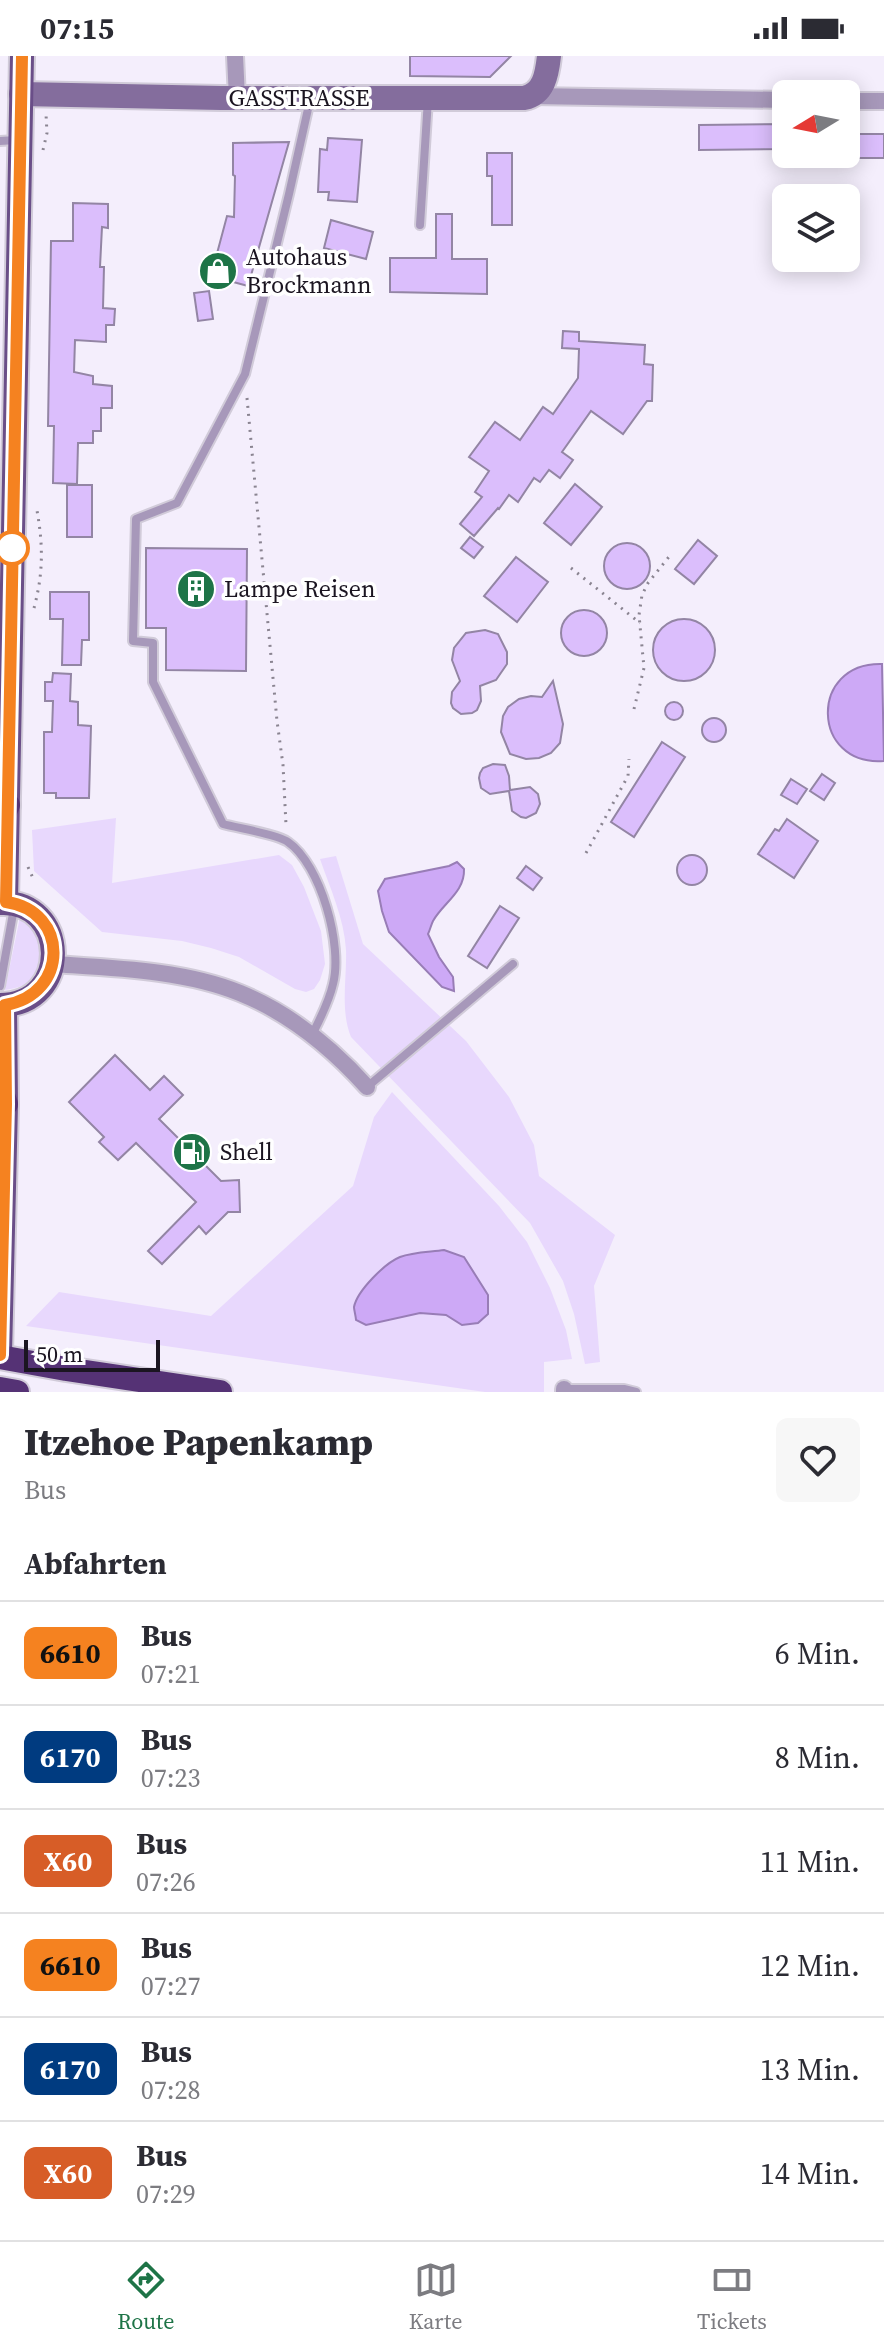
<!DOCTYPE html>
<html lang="de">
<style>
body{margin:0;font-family:"Source Serif 4",serif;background:#f7f7f7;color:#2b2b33;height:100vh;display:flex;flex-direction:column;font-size:30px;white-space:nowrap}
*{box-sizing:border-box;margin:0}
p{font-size:26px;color:#7c7c81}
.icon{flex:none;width:44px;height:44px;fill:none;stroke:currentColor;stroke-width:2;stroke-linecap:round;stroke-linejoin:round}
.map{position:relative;height:1336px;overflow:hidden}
.details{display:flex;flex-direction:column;background:#fff;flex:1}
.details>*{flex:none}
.badge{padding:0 16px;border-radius:12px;font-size:28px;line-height:52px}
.needle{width:52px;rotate:260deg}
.buttons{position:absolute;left:772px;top:24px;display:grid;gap:16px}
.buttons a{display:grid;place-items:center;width:88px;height:88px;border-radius:12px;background:#fff;box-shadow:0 4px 20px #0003;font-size:40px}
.scale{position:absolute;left:24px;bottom:20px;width:136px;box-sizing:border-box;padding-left:8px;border:4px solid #1b1521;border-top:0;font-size:22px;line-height:28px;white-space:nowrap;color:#1b1521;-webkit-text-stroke:6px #fff;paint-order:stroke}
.map>.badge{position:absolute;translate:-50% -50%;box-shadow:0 0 0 4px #fff}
h2{padding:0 24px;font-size:30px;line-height:72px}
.round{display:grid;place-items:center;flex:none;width:84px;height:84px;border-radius:12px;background:#f7f7f7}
.overview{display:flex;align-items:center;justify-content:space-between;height:136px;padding:0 24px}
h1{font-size:38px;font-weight:800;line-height:60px}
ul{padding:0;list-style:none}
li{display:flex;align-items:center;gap:24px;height:104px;padding:0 24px;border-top:2px solid #e1e1e2}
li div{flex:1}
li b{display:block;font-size:30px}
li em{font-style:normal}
li .badge{min-width:88px;font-weight:700;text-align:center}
.status{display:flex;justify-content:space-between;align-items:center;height:56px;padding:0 40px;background:#fff;direction:ltr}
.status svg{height:22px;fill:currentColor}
.menu{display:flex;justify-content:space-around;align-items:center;height:112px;border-top:2px solid #e1e1e2;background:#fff;font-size:22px;color:#7c7c81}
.menu a{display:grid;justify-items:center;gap:4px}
.menu .on{color:#1e7447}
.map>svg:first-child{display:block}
.green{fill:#e8d8fd}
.water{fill:#cda9f6;stroke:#987db6;stroke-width:2}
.building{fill:#dbbefc;stroke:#9385a4;stroke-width:2}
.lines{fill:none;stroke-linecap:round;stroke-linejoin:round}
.lane-casing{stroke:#d1cbd9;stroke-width:12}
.street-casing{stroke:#d1cbd9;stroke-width:20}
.secondary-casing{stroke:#d1cbd9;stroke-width:28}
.primary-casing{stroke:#d1cbd9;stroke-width:28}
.highway-casing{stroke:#d1cbd9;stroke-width:28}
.path{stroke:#8a8491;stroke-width:3;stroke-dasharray:2 6;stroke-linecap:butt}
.lane{stroke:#a798ba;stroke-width:8}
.street{stroke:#a798ba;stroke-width:16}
.secondary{stroke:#846d9d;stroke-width:24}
.primary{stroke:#6a4e88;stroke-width:24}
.highway{stroke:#553275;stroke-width:24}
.line-casing{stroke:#fff;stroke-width:18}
.line{stroke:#f58220;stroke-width:12}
.stop-dot{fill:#fff;stroke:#f58220;stroke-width:4}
.labels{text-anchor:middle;stroke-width:7;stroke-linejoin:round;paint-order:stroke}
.street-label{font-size:24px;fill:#1b1521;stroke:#fff}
.poi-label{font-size:24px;fill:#1b1521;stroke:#fff;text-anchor:start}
</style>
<div class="status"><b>07:15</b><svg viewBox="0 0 49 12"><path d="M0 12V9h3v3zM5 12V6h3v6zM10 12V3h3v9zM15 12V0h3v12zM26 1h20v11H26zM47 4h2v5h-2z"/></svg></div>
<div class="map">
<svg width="884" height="1336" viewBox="0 0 884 1336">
<rect width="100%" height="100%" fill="#f4eefc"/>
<g class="green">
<polygon points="116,762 112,827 279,799 292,809 304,831 321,875 325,908 320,924 314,933 306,936 295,933 239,901 211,892 182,885 102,876 34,815 32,774"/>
<path d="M336,800L363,888L466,985L509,1041L534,1089L539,1120L615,1179L594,1230L600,1306L585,1308L574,1258L563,1225L530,1167L351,981C340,954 347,922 346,894C344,862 330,832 320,803Z"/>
<path d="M21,856L43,877C40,910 45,928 5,934Z"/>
<polygon points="392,1036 499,1150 527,1186 550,1232 566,1274 572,1303 544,1306 544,1336 485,1336 26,1270 59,1236 211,1260 353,1130 374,1061"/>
</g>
<g class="water">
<path d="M882,608L884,705C811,711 808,606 882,608Z"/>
<path d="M457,806L464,813C465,836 443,847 433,865C431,869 430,874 428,878L439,901L453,921L454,935L442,931L389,876L382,855L378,835L385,823L449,810Z"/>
<path d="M444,1194L464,1201L488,1239V1258L478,1267L462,1269L446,1259L420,1257L366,1269L356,1264C356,1261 354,1254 354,1251C357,1235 385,1207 400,1201C413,1196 431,1196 444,1194Z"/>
</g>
<g class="building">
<polygon points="410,0 511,0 490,21 410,20"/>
<polygon points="786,68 786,93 699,94 699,69"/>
<rect x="847" y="78" width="37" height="24"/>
<polygon points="328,82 362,84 357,146 328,144 329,136 318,136 320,93 327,94"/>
<polygon points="289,86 248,230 211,220 227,160 234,161 235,120 233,119 233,87"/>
<polygon points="487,97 512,97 512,169 492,169 492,120 487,120"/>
<polygon points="73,147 108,148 108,172 102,171 100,211 104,211 103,252 115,253 114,269 106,269 106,286 75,284 74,316 93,320 93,328 112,330 112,352 101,352 101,375 93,375 93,387 78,387 77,428 53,427 54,370 48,370 51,185 73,185"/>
<polygon points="436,158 452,158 452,203 487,203 487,238 390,236 390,202 436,202"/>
<polygon points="331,164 373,176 366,203 324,192"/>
<polygon points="209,235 213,263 198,265 194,237"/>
<polygon points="563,275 579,276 579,285 645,289 644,308 653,309 652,345 647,345 623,378 591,355 562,396 573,404 560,422 549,414 540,426 534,422 518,446 509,439 499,453 498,452 474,480 460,468 482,441 475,436 489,415 469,401 495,366 520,384 543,351 553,358 578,322 579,293 562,292"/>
<polygon points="575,428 602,451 571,489 544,467"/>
<rect x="67" y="429" width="25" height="52"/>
<polygon points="470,481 483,491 474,502 461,492"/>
<polygon points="698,484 717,500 694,528 675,513"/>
<circle cx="627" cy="510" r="23"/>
<polygon points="146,492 247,493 246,615 166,614 166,572 146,572"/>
<polygon points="516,501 548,526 517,566 484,540"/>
<polygon points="50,536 89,536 89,584 82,584 81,609 62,609 63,563 50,563"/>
<circle cx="584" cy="577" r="23"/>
<circle cx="684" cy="594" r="31"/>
<polygon points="485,574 498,578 507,596 507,608 496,624 480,630 481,645 477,654 472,657 461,658 453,652 451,647 452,636 460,625 452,604 454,592 466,577"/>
<polygon points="53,617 71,618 70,645 78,646 78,669 91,670 89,742 56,742 56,737 44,737 44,676 52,676 53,645 45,645 45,626 52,626"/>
<polygon points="553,625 563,668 560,687 551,697 539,702 526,703 510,698 501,676 503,660 508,651 519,643 531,640 542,641"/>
<circle cx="674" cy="655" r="9"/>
<circle cx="714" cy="674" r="12"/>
<polygon points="662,686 685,701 634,781 611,766"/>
<polygon points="493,708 505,709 509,720 510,734 530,731 538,738 540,748 536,757 526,762 521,761 512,755 509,735 490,738 481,732 479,722 480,717 483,712"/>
<polygon points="822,718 835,727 824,744 810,735"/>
<polygon points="791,723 807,733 797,748 781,739"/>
<polygon points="787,763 818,785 794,822 758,798 775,773 779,775"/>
<circle cx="692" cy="814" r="15"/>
<polygon points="526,810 542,822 533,834 517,822"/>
<polygon points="500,850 519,862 487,912 468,900"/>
<polygon points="115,999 150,1034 164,1020 183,1039 159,1063 221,1125 239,1124 240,1156 228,1156 206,1178 199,1170 162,1208 148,1195 196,1146 136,1087 118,1104 99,1086 104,1081 69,1046"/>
</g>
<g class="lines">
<defs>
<g id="lane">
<path d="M310,44L289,138L245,318L177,447L136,463L133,585L153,587V626L223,768C237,772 277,778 288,786C321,809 343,890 333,928C329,946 320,963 312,979"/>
<polyline points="0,85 16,84"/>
<polyline points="420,169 428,43"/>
<polyline points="0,930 14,852"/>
<polyline points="367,1031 513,908"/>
<polyline points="564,1333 624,1333 636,1336"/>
</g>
<g id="street">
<polyline points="235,0 237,42"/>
<polyline points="532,40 786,44"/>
<polyline points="846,45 884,45"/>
<path d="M53,908C113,912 184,914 240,937C289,957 332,992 367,1031"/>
<polyline points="564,1333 564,1336"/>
</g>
<path id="secondary" d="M21,38L221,42H524C544,38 547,18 549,0"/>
<g id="primary">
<polyline points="6,846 22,0"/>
<path d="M0,847C68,843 73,949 0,949"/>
<polyline points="0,1298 6,1048 5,949"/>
</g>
<g id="highway">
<polyline points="0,767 8,749"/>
<polyline points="0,1031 6,1048"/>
<polyline points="0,1301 66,1313 220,1336"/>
<polyline points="0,1333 17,1336"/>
</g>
</defs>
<use href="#lane" class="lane-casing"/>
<use href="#street" class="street-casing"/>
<use href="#secondary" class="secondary-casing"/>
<use href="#primary" class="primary-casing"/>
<use href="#highway" class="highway-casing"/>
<g class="path">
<polyline points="43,94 47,77 46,58"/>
<polyline points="247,342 277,665 283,709 286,769"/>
<polyline points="571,512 640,567"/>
<path d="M34,552C44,515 43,486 36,449"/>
<polyline points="634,653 644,612 639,559 642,539 648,527 672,497"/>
<polyline points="586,797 628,720 629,703"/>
<polyline points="28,811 33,822"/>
</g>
<use href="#lane" class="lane"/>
<use href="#street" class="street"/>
<use href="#secondary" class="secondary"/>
<use href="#primary" class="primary"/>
<use href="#highway" class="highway"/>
</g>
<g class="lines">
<defs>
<path id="line" d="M0,1299L6,1048L5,949C69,939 70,855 6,846L22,0"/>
</defs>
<use href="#line" class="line-casing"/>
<use href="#line" class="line"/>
</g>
<defs>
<symbol id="shop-disc" viewBox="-11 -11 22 22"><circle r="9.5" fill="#1e7447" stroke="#fff"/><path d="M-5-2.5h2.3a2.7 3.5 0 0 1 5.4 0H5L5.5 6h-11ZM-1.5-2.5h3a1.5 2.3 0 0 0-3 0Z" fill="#fff"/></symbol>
<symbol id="building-disc" viewBox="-11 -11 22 22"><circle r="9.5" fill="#1e7447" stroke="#fff"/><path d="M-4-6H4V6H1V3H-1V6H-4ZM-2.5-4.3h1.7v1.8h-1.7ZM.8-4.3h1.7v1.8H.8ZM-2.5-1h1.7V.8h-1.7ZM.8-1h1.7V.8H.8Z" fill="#fff"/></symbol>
<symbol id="fuel-disc" viewBox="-11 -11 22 22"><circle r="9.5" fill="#1e7447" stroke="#fff"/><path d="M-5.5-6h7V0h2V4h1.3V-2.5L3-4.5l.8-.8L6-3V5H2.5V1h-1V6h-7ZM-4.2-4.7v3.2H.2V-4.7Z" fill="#fff"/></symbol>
</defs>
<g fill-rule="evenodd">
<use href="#shop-disc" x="196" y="193" width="44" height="44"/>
<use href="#building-disc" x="174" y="511" width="44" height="44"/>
<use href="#fuel-disc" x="170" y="1074" width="44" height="44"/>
</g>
<circle class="stop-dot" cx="12" cy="492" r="16"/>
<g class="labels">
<g class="street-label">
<text x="299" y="50">GASSTRASSE</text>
</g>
<g class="poi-label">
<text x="246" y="209">Autohaus<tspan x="246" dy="28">Brockmann</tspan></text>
<text x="224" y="541">Lampe Reisen</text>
<text x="220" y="1104">Shell</text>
</g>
</g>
</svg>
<div class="buttons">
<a><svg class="needle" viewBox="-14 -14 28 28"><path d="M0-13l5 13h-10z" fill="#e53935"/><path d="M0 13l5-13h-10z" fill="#7c7c81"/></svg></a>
<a><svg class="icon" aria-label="layers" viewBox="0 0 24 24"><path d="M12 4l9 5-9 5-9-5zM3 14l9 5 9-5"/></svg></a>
</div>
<div class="scale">50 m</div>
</div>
<section class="details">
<div class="overview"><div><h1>Itzehoe Papenkamp</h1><p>Bus</p></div><a class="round"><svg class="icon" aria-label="heart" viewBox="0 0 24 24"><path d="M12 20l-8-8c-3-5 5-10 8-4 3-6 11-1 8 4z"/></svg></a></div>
<h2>Abfahrten</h2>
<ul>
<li><span class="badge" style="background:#f58220;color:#111">6610</span><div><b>Bus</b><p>07:21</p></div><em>6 Min.</em></li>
<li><span class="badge" style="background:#003b80;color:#fff">6170</span><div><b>Bus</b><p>07:23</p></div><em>8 Min.</em></li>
<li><span class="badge" style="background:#d75d27;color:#fff">X60</span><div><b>Bus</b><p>07:26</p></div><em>11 Min.</em></li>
<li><span class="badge" style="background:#f58220;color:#111">6610</span><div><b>Bus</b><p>07:27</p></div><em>12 Min.</em></li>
<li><span class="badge" style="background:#003b80;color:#fff">6170</span><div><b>Bus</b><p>07:28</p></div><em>13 Min.</em></li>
<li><span class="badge" style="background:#d75d27;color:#fff">X60</span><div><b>Bus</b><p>07:29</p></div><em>14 Min.</em></li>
</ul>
</section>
<nav class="menu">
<a class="on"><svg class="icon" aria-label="directions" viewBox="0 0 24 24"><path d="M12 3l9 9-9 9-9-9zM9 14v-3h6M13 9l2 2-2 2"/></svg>Route</a>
<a><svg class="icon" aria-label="map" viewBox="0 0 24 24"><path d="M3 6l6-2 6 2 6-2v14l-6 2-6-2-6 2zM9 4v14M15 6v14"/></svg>Karte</a>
<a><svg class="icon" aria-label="tickets" viewBox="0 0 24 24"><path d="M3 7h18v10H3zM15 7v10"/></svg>Tickets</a>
</nav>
